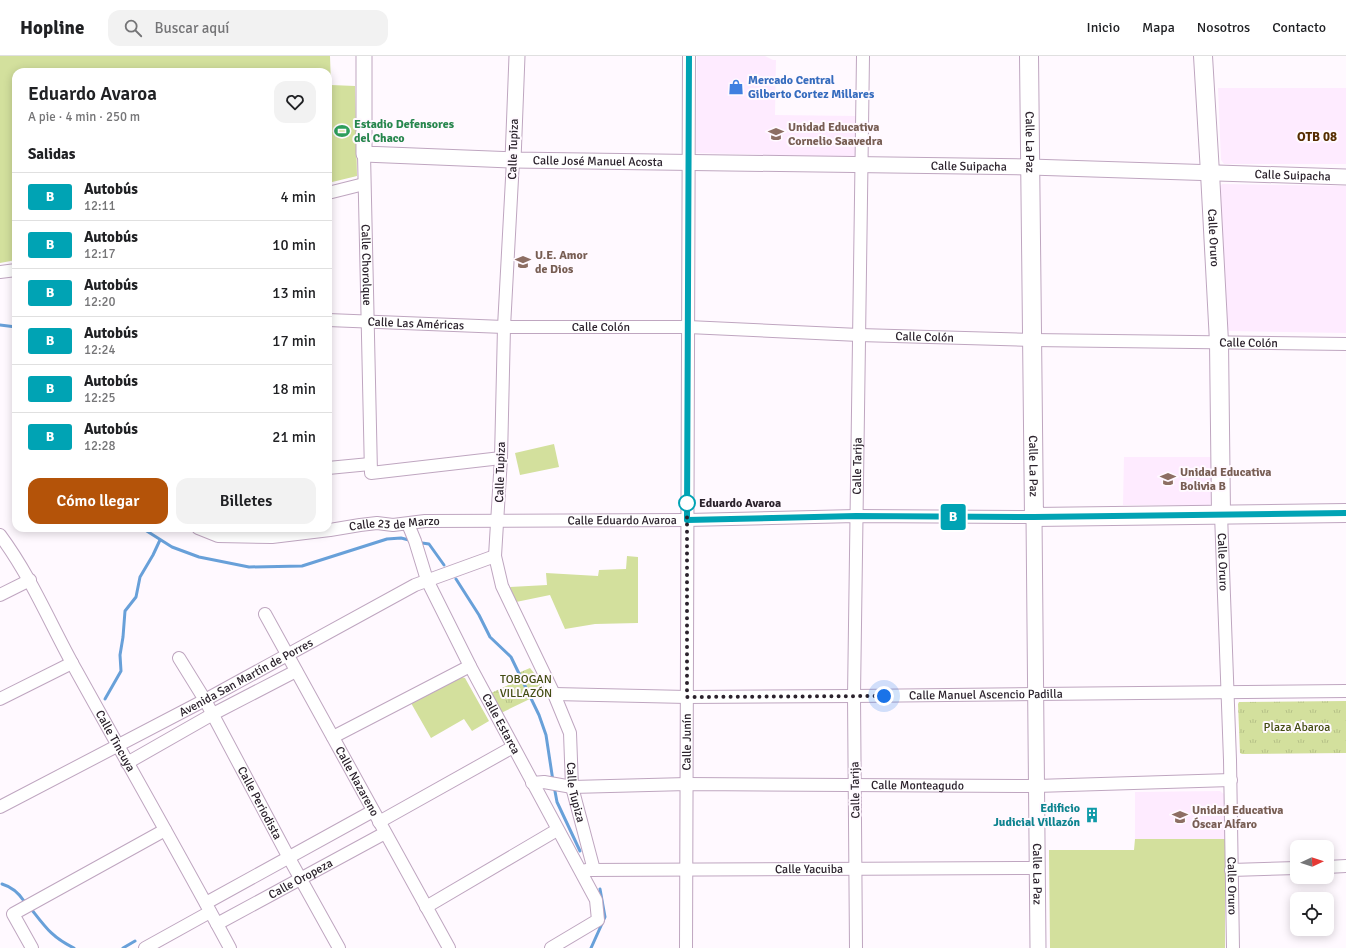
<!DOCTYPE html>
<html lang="es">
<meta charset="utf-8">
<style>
body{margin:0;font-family:Signika,sans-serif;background:#f2f2f2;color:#202124;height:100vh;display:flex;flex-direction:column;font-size:15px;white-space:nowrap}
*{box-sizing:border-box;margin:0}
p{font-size:13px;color:#757577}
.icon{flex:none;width:22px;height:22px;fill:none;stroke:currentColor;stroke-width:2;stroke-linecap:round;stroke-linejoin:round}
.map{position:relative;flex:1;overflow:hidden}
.panel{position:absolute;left:12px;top:12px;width:320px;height:464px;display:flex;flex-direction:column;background:#fff;border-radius:12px;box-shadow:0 2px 10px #0003}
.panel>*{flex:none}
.badge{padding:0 8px;border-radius:3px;font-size:14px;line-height:26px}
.needle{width:26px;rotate:86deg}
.buttons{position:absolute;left:1290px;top:784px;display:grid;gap:8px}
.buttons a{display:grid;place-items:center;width:44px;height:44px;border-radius:8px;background:#fff;box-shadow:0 2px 10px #0003;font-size:20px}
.you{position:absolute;width:20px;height:20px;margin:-10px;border:3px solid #fff;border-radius:50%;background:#1a73e8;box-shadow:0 0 0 6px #1a73e833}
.map>.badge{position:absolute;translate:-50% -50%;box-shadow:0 0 0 2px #fff}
h2{padding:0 16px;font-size:15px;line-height:36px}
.round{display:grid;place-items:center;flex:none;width:42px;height:42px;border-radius:12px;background:#f2f2f2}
.summary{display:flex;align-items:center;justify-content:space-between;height:68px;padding:0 16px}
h1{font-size:19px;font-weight:600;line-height:30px}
.button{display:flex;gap:8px;margin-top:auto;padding:8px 16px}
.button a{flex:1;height:46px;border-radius:12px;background:#b45309;color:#fff;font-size:16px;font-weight:600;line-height:46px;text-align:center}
.button a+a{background:#f2f2f2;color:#202124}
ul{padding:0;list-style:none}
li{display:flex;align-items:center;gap:12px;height:48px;padding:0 16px;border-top:1px solid #e0e0e0}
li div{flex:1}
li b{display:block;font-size:15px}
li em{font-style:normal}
li .badge{min-width:44px;font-weight:700;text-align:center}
header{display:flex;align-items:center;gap:24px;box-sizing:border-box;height:56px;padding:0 20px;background:#fff;border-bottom:1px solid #e0e0e0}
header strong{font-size:19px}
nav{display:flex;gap:22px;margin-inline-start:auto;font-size:14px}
.search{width:280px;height:36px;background:#f2f2f2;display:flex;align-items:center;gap:10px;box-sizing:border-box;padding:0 14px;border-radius:12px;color:#757577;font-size:15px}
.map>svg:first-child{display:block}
.built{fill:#feebff}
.park{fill:url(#park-tufts)}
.pitch{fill:#d3e09d}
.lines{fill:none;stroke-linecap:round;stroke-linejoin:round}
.stream{stroke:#68a0d9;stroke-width:3}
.minor-casing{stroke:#bfa6c0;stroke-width:14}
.tertiary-casing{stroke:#bfa6c0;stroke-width:17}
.secondary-casing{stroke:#bfa6c0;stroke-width:20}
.minor{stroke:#fff;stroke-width:12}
.tertiary{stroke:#fff;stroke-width:15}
.secondary{stroke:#fff;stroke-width:18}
.line-casing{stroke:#fff;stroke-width:9}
.line{stroke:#00a3b4;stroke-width:6}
.walk{stroke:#2b222c;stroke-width:4;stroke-dasharray:0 7.2}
.stop-dot{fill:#fff;stroke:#00a3b4;stroke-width:2}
.labels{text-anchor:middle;stroke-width:4;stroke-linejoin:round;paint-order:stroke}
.shop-label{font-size:12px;font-weight:bold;fill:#366cbe;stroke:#fff9ff;text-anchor:start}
.leisure-label{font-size:12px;font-weight:bold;fill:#27864d;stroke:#fff9ff;text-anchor:start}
.education-label{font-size:12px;font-weight:bold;fill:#785e54;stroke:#fff9ff;text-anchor:start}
.street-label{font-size:12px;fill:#2b222c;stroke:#fff9ff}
.stop-label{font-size:12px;font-weight:bold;fill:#2b222c;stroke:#fff9ff;text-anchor:start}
.park-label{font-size:12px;fill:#434c12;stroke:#fff9ff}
.culture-label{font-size:12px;font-weight:bold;fill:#0d838f;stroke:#fff9ff;text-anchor:end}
.neighbourhood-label{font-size:13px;font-weight:bold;fill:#562e00;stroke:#fff9ff}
</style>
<header>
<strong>Hopline</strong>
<div class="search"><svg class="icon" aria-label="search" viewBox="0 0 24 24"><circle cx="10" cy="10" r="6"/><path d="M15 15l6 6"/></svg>Buscar aquí</div>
<nav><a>Inicio</a><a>Mapa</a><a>Nosotros</a><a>Contacto</a></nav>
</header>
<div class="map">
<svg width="1346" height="892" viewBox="0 0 1346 892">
<defs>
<pattern id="park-tufts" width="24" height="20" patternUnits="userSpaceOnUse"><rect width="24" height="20" fill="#d3e09d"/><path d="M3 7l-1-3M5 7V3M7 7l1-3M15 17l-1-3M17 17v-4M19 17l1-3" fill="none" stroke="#b5c087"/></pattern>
</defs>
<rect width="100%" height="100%" fill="#fff9ff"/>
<g class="built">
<polygon points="697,0 765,0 773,4 776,4 775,59 856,60 856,101 696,97"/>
<polygon points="1218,32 1346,32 1346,108 1224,108 1221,104"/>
<polygon points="1222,128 1346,130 1346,277 1229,275 1225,272 1220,131"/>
<polygon points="1124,401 1211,401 1214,445 1209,449 1123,449"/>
<polygon points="1220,735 1225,739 1225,783 1135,783 1135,736"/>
</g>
<g class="park">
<polygon points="530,612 538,622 541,632 536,640 501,657 491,637 513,627 516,618"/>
<polygon points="1346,645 1346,697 1242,698 1240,697 1238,648 1239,646"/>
</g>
<g class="pitch">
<polygon points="0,0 330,0 331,29 355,30 357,120 328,127 328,16 16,16 16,204 0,207"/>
<polygon points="554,388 559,411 520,419 515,397"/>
<polygon points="627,500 638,501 638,567 595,568 565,573 550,539 516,546 510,531 547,529 546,517 598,520 599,514 626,513"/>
<polygon points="458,620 465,622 489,665 472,675 464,663 431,682 411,647"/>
<polygon points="1135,783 1225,783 1225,892 1050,892 1049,794 1134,794"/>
</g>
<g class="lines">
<g class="stream">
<polyline points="0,269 16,271"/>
<polyline points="142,472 172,491 199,501 249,511 302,510 387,483 401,482 409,484"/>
<polyline points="422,487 429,488 444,509"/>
<polyline points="456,523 479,559 490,581 511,601 539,659 546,679 553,725"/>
<polyline points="105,643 121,615 120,599 123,581 125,555 136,541 140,521 153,499 160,484"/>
<polyline points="554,730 557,746 580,795"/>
<path d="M2,828C12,831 18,836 24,845"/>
<path d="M32,854C46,872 53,882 74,892"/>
<polyline points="123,892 135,885"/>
<polyline points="591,892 605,861 600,833"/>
</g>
<defs>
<g id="minor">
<path id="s1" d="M364,98L371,417L501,402"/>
<path id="s2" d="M513,104L504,271L501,402L495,500L502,530L554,638L570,677L572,731L594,814"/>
<polyline points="328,137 364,128"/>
<polyline points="0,216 16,214"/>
<path id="s3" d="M328,264L504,271H688L859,279L1032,284L1346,288"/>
<polyline points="328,412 370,408"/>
<path id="s4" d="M1221,458L1230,704L1233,892"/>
<path id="s5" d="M408,468L415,485L427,524L470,610L596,844L598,864L551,892"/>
<path id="s6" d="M198,472L218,480L272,481L330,474L360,469L377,467L393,469L425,465L687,464L856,460L1034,461"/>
<path id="s7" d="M0,479C32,522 51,570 77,616C128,708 180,799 230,892"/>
<polyline points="0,539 30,524"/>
<path id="s8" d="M265,558L449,892"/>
<path id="s9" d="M179,602L205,644L289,802L339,892"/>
<path id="s10" d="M554,638L687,641L854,640L1035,638L1346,635"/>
<polyline points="0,643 72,607"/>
<polyline points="333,681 470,610"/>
<polyline points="127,707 213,658 296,615"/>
<path id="s11" d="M532,727L544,726L572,731L687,728L1036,730L1231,724"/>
<path id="s12" d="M0,751L205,644L415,529L495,500"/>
<polyline points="379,766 513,691"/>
<polyline points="1327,811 1346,810"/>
<path id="s13" d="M586,814L1037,812"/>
<polyline points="1231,814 1297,812"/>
<polyline points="206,847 373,755"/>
<polyline points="426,851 557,774"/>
<path id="s14" d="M217,868L385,777"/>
<polyline points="32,892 13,858 165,774"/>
<polyline points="145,892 210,856"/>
<path id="s15" d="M686,892L689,0"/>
<path id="s16" d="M856,892L854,640L863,0"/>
</g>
<g id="tertiary">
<path id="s17" d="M364,0V98L513,104L1030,111L1346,121"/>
<polyline points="513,104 517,0"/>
<path id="s18" d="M1034,461L1038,892"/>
</g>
<g id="secondary">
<path id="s19" d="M1029,0L1034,461L1346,457"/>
<path id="s20" d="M1203,0L1210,117L1219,286L1221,458"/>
</g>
</defs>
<use href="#minor" class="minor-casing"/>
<use href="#tertiary" class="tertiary-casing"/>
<use href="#secondary" class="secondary-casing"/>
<use href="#minor" class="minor"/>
<use href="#tertiary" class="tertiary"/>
<use href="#secondary" class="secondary"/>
</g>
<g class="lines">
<defs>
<polyline id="line" points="689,0 687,464 856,460 1034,461 1346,457"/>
</defs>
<use href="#line" class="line-casing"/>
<use href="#line" class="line"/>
<polyline class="walk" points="687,447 687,641 884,640"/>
</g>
<defs>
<symbol id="shop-bare" viewBox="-9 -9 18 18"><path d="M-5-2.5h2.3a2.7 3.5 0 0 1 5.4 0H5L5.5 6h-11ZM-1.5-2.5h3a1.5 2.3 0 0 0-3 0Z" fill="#3f7fe0" stroke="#fff9ff" stroke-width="2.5" paint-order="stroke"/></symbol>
<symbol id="stadium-bare" viewBox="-9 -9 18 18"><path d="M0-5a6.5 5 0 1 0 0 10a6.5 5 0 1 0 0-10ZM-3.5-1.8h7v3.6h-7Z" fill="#2e9e5b" stroke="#fff9ff" stroke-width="2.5" paint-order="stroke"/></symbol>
<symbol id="school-bare" viewBox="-9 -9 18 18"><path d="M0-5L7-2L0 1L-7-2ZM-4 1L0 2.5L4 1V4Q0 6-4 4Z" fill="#8d6e63" stroke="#fff9ff" stroke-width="2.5" paint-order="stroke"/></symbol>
<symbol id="building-bare" viewBox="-9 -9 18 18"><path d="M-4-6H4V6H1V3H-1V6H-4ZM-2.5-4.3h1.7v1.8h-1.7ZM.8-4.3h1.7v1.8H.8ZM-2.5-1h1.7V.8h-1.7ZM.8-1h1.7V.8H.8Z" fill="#0f9aa8" stroke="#fff9ff" stroke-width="2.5" paint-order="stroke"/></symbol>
</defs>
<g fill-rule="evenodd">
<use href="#shop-bare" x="725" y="20" width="22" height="22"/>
<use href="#stadium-bare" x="331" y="64" width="22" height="22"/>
<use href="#school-bare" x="765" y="67" width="22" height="22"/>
<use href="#school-bare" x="512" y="195" width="22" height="22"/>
<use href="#school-bare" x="1157" y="412" width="22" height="22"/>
<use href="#building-bare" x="1081" y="748" width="22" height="22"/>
<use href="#school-bare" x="1169" y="750" width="22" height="22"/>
</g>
<circle class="stop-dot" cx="687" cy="447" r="8"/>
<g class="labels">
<g class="shop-label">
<text x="748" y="28">Mercado Central<tspan x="748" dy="14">Gilberto Cortez Millares</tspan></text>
</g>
<g class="leisure-label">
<text x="354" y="72">Estadio Defensores<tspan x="354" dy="14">del Chaco</tspan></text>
</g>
<g class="education-label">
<text x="788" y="75">Unidad Educativa<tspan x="788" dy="14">Cornelio Saavedra</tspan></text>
<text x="535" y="203">U.E. Amor<tspan x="535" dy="14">de Dios</tspan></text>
<text x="1180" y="420">Unidad Educativa<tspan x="1180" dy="14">Bolivia B</tspan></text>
<text x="1192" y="758">Unidad Educativa<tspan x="1192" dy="14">Óscar Alfaro</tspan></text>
</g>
<g class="street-label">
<text dy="4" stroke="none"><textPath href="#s19" startOffset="86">Calle La Paz</textPath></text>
<text transform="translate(513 93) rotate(-88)" y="4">Calle Tupiza</text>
<text dy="4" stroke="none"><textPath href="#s17" startOffset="332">Calle José Manuel Acosta</textPath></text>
<text dy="4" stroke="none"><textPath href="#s17" startOffset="703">Calle Suipacha</textPath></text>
<text dy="4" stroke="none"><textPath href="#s17" startOffset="1027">Calle Suipacha</textPath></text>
<text dy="4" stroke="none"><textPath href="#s20" startOffset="182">Calle Oruro</textPath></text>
<text dy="4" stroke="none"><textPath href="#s1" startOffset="111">Calle Chorolque</textPath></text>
<text dy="4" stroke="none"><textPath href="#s3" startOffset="88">Calle Las Américas</textPath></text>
<text dy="4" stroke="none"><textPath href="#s3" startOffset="273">Calle Colón</textPath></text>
<text dy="4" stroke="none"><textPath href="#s3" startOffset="597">Calle Colón</textPath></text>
<text dy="4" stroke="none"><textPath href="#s3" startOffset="921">Calle Colón</textPath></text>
<text dy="4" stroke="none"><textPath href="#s16" startOffset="482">Calle Tarija</textPath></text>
<text dy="4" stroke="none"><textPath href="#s19" startOffset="410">Calle La Paz</textPath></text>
<text transform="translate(500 416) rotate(-88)" y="4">Calle Tupiza</text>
<text dy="4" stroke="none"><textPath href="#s6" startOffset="427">Calle Eduardo Avaroa</textPath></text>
<text dy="4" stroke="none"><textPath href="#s6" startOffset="199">Calle 23 de Marzo</textPath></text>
<text dy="4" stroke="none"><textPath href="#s4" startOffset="48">Calle Oruro</textPath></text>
<text dy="4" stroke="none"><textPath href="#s12" startOffset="278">Avenida San Martín de Porres</textPath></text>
<text dy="4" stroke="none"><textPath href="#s10" startOffset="432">Calle Manuel Ascencio Padilla</textPath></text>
<text dy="4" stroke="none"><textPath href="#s5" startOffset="221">Calle Estarca</textPath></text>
<text dy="4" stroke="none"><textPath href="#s7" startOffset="236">Calle Tincuya</textPath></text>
<text dy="4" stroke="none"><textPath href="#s15" startOffset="206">Calle Junín</textPath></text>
<text dy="4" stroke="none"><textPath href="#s8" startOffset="191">Calle Nazareno</textPath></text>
<text dy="4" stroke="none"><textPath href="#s11" startOffset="386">Calle Monteagudo</textPath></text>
<text transform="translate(855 734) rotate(-91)" y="4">Calle Tarija</text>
<text dy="4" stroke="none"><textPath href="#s2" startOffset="649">Calle Tupiza</textPath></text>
<text dy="4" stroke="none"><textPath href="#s9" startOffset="166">Calle Periodista</textPath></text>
<text dy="4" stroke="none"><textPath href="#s13" startOffset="223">Calle Yacuiba</textPath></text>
<text dy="4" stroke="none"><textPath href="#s18" startOffset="357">Calle La Paz</textPath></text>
<text dy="4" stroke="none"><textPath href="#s14" startOffset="95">Calle Oropeza</textPath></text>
<text dy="4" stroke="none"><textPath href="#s4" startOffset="372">Calle Oruro</textPath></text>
</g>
<g class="stop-label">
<text x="699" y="451">Eduardo Avaroa</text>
</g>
<g class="park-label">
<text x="526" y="627">TOBOGAN<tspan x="526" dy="14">VILLAZÓN</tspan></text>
<text x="1297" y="675">Plaza Abaroa</text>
</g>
<g class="culture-label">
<text x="1080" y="756">Edificio<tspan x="1080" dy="14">Judicial Villazón</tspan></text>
</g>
<g class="neighbourhood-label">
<text x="1317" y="85">OTB 08</text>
</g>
</g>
</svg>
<div class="buttons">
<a><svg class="needle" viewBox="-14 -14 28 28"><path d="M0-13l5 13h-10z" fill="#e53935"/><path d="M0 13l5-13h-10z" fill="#757577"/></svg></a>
<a><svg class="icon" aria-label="locate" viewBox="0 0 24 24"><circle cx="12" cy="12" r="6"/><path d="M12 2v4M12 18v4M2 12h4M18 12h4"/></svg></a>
</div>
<div class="you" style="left:884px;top:640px"></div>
<b class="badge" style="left:953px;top:461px;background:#00a3b4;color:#fff">B</b>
<section class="panel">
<div class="summary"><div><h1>Eduardo Avaroa</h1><p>A pie · 4 min · 250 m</p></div><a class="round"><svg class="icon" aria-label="heart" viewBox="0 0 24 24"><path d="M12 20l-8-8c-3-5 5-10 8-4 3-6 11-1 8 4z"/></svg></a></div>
<h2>Salidas</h2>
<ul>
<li><span class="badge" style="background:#00a3b4;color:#fff">B</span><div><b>Autobús</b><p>12:11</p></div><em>4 min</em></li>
<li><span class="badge" style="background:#00a3b4;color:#fff">B</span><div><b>Autobús</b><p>12:17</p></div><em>10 min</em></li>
<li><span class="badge" style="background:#00a3b4;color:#fff">B</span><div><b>Autobús</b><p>12:20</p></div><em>13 min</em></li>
<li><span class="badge" style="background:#00a3b4;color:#fff">B</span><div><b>Autobús</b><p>12:24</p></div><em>17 min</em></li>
<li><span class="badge" style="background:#00a3b4;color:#fff">B</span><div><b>Autobús</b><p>12:25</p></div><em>18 min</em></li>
<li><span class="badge" style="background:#00a3b4;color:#fff">B</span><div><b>Autobús</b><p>12:28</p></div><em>21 min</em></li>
</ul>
<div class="button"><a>Cómo llegar</a><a>Billetes</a></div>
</section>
</div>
